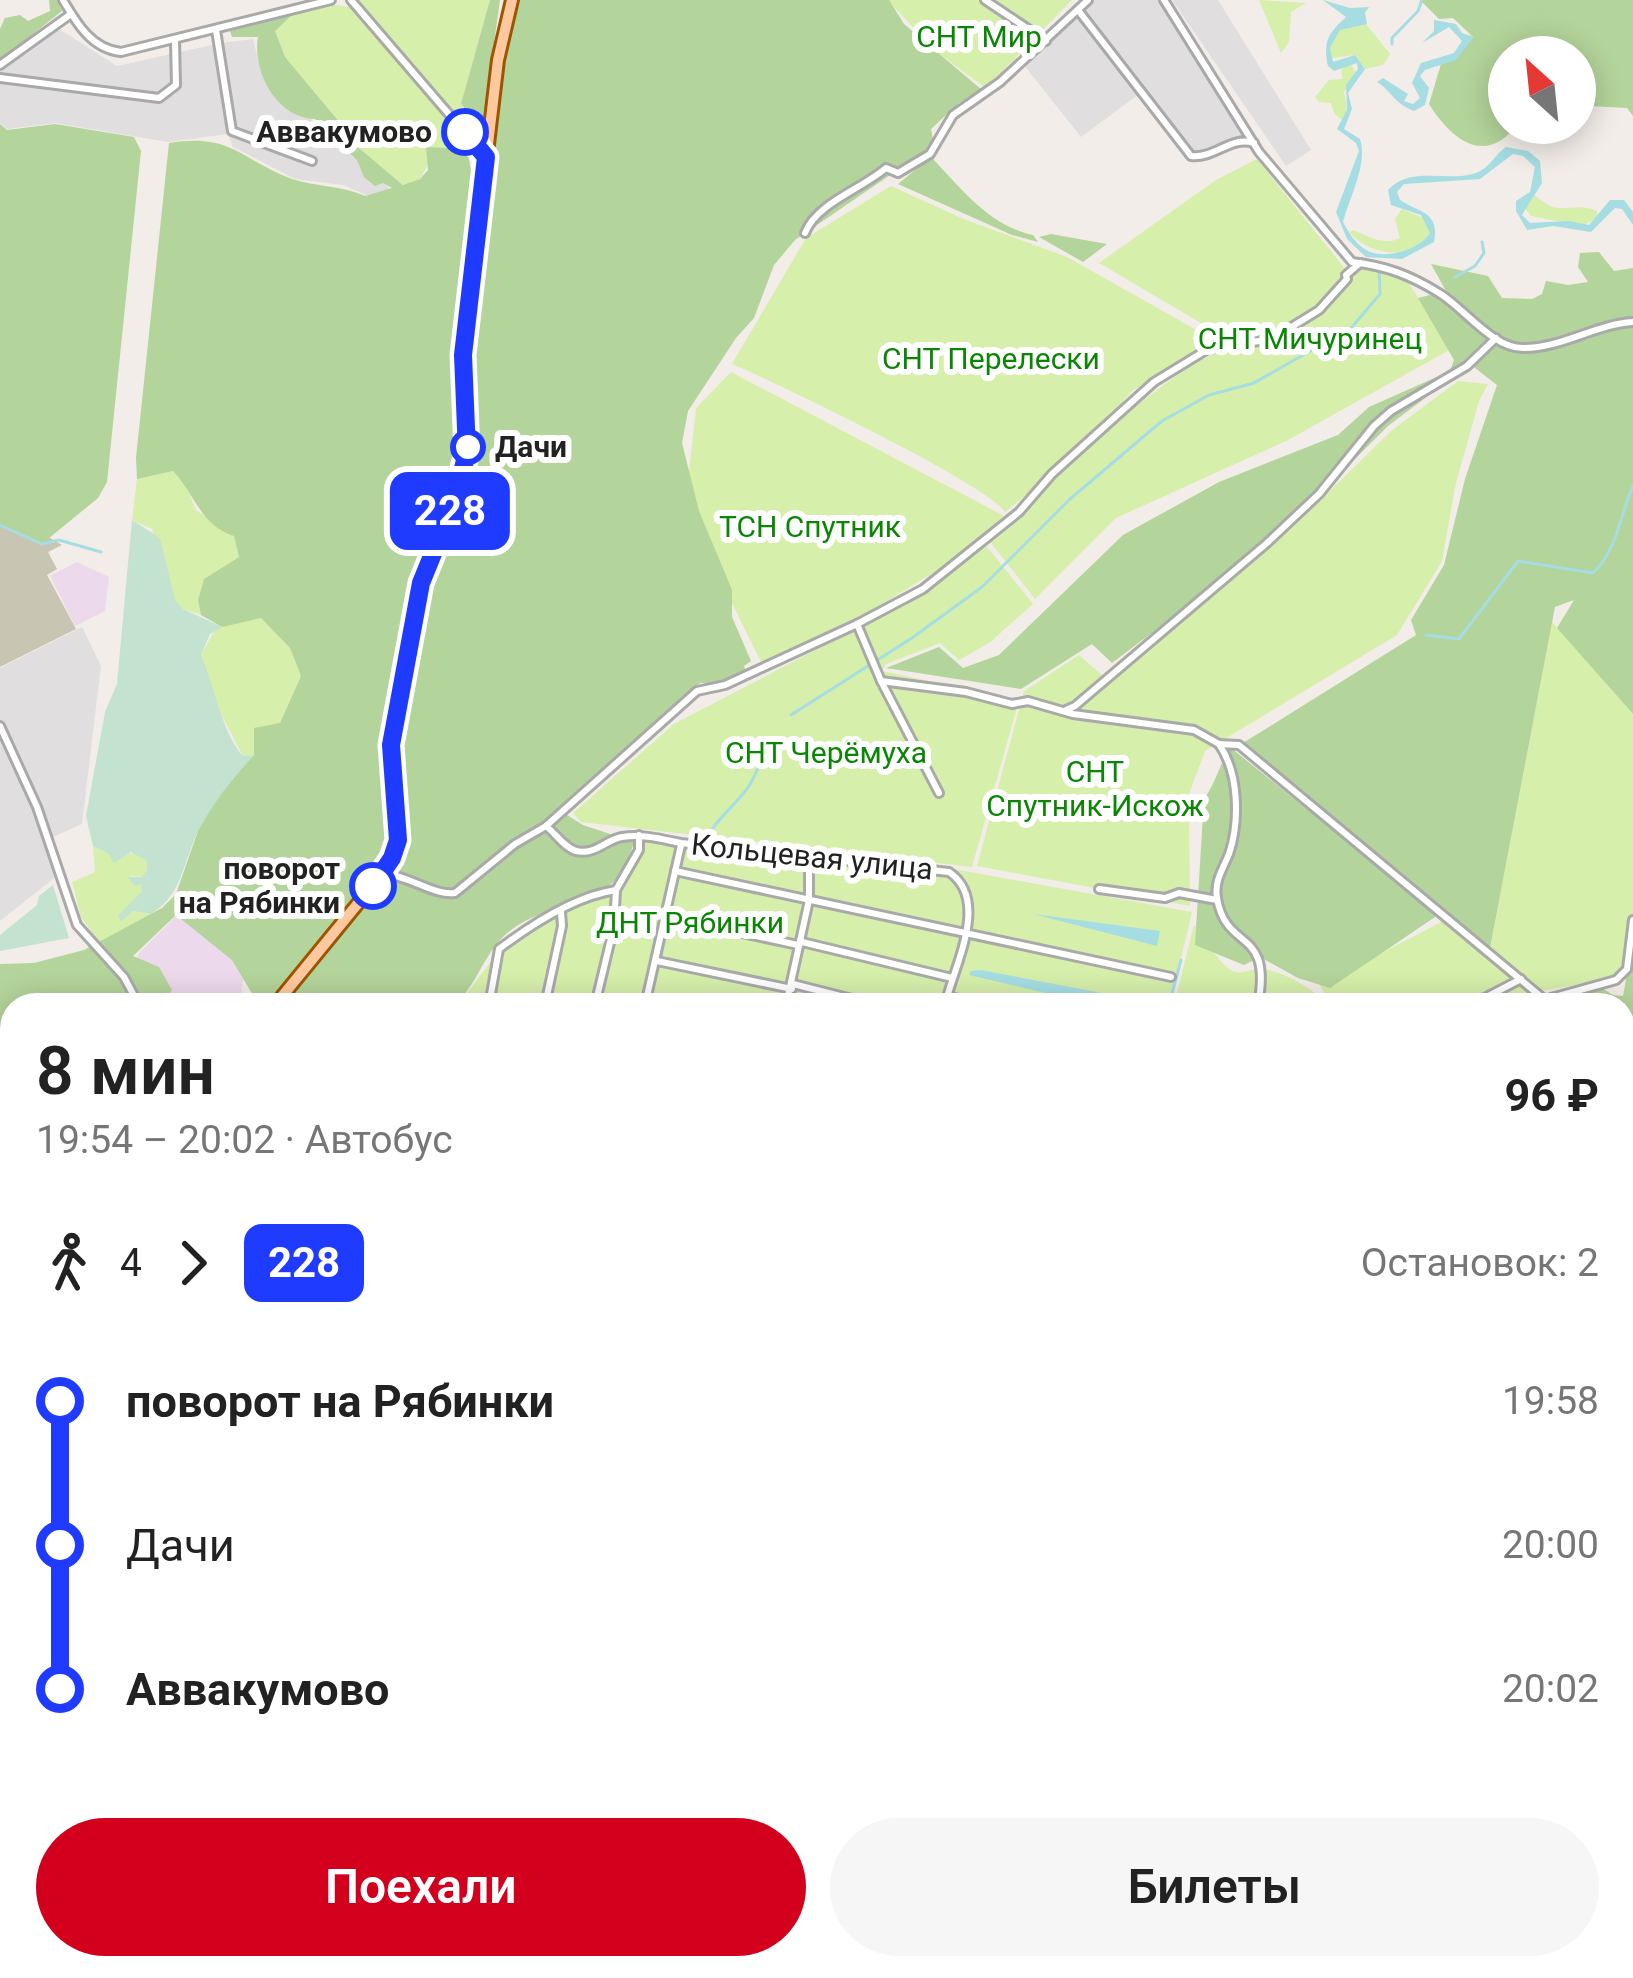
<!DOCTYPE html>
<html lang="ru">
<meta charset="utf-8">
<style>
body{margin:0;font-family:Roboto,sans-serif;background:#f6f6f6;color:#222;height:100vh;display:flex;flex-direction:column;font-size:45px;white-space:nowrap}
*{box-sizing:border-box;margin:0}
p{font-size:39px;color:#767676}
.icon{flex:none;width:66px;height:66px;fill:none;stroke:currentColor;stroke-width:2;stroke-linecap:round;stroke-linejoin:round}
.map{position:relative;flex:1;overflow:hidden}
.drawer{position:absolute;left:0px;top:993px;width:1635px;height:987px;display:flex;flex-direction:column;background:#fff;border-radius:36px 36px 0 0;box-shadow:0 6px 30px #0003}
.drawer>*{flex:none}
.badge{padding:0 24px;border-radius:18px;font-size:42px;line-height:78px}
.needle{width:78px;rotate:333deg}
.tools{position:absolute;left:1488px;top:36px;display:grid;gap:24px}
.tools a{display:grid;place-items:center;width:108px;height:108px;border-radius:50%;background:#fff;box-shadow:0 6px 30px #0003;font-size:60px}
.map>.badge{position:absolute;translate:-50% -50%;box-shadow:0 0 0 6px #fff}
.legs{display:flex;align-items:center;gap:18px;height:132px;padding:0 36px;font-size:39px}
.legs p{margin-inline-start:auto}
.headline{display:flex;align-items:center;justify-content:space-between;height:204px;padding:0 36px}
h1{font-size:66px;font-weight:600;line-height:90px}
.primary-button{display:flex;gap:24px;margin-top:auto;padding:24px 36px}
.primary-button a{flex:1;height:138px;border-radius:72px;background:#d3001d;color:#fff;font-size:48px;font-weight:600;line-height:138px;text-align:center}
.primary-button a+a{background:#f6f6f6;color:#222}
ul{padding:0 36px;list-style:none}
li{display:flex;align-items:center;gap:42px;height:144px;font-size:45px}
li i{display:grid;place-items:center;width:18px;height:100%;margin:0 15px;background:currentColor}
li i::after{content:'';width:30px;height:30px;margin:-15px;border:9px solid;border-radius:50%;background:#fff}
li p{margin-inline-start:auto}
li:first-child i{background:linear-gradient(#0000 50%,currentColor 0)}
li:last-child i{background:linear-gradient(currentColor 50%,#0000 0)}
.map>svg:first-child{display:block}
.residential{fill:#e0dedf}
.industrial{fill:#ecd9eb}
.construction{fill:#c8c5b2}
.grass{fill:#d6efab}
.forest{fill:#b3d49a}
.wetland{fill:#c3e2d0}
.water{fill:#a5dde3}
.lines{fill:none;stroke-linecap:round;stroke-linejoin:round}
.stream{stroke:#a5dde3;stroke-width:3}
.minor-casing{stroke:#a9a9a9;stroke-width:12}
.major-casing{stroke:#9f5400;stroke-width:16}
.minor{stroke:#fff;stroke-width:6}
.major{stroke:#ffc9a0;stroke-width:10}
.rail{stroke:#707070;stroke-width:3;stroke-dasharray:24 24;stroke-linecap:butt}
.line-1-casing{stroke:#fff;stroke-width:27}
.line-1{stroke:#1f3bff;stroke-width:18}
.stop-1-dot{fill:#fff;stroke:#1f3bff;stroke-width:6}
.labels{text-anchor:middle;stroke-width:12;stroke-linejoin:round;paint-order:stroke}
.park-label{font-size:30px;fill:#0b8604;stroke:#fff}
.stop-label{font-size:30px;font-weight:bold;fill:#222;stroke:#fff;text-anchor:end}
.street-label{font-size:30px;fill:#222;stroke:#fff}
</style>
<div class="map">
<svg width="1633" height="1978" viewBox="0 0 1633 1978">
<rect width="100%" height="100%" fill="#f2ede8"/>
<g class="residential">
<polygon points="1092,0 1160,0 1251,137 1205,158 1189,152 1143,91 1081,137 1024,65"/>
<polygon points="1172,0 1218,0 1311,150 1286,166"/>
<polygon points="56,27 117,66 221,43 253,39 259,64 271,83 389,188 388,192 366,195 343,185 295,179 233,147 228,134 168,142 55,123 7,129 0,123 0,69"/>
<polygon points="82,627 101,666 82,824 51,838 0,719 0,668"/>
<polygon points="0,731 39,817 58,875 0,921"/>
<polygon points="74,1968 203,1968 198,1978 88,1978"/>
<polygon points="212,1968 396,1968 406,1978 207,1978"/>
</g>
<g class="industrial">
<polygon points="77,562 109,577 105,611 75,626 50,576"/>
<polygon points="177,915 245,969 240,999 235,1005 157,1005 133,969 139,953"/>
<polygon points="12,1820 12,1968 33,1968 0,1973 0,1821"/>
</g>
<polygon class="construction" points="0,509 62,545 48,552 57,569 47,575 76,629 0,667"/>
<g class="grass">
<polygon points="356,0 490,0 461,104 466,116 483,131 473,136"/>
<polygon points="887,0 1072,0 986,88 938,53"/>
<polygon points="1259,0 1306,3 1291,12 1289,42 1281,53"/>
<polygon points="330,4 351,7 465,138 430,160 420,179 404,185 352,143 346,130 285,57 275,31 294,13"/>
<polygon points="1366,24 1390,54 1383,65 1365,69 1355,55 1332,58 1330,48 1340,29"/>
<polygon points="1350,63 1356,73 1344,92 1347,110 1342,120 1334,113 1331,103 1319,102 1315,97 1329,80 1342,79 1341,67"/>
<path d="M1257,159L1346,270L1367,262L1406,279L1451,349L1288,440L1116,518L1035,599L988,539L1066,462L1005,512C989,485 775,382 732,364L806,238L891,186L966,220L1067,257L1216,341L1132,391L1084,445L1182,371L1229,345L1213,330L1099,263L1216,180Z"/>
<path d="M1535,195C1561,220 1569,200 1597,211V218L1582,226L1531,216L1524,207Z"/>
<path d="M1402,209L1426,219L1430,233C1410,262 1370,256 1349,232L1354,230C1368,237 1385,246 1400,238L1395,219Z"/>
<polygon points="731,372 1004,516 941,568 874,609 762,664 728,595 688,481 696,408"/>
<polygon points="1458,381 1488,384 1479,401 1455,487 1442,561 1397,635 1205,751 1189,794 1190,906 977,866 1024,691 1079,655 1102,675 1175,626 1295,525 1391,431"/>
<polygon points="173,471 185,484 196,510 234,535 239,557 204,579 198,600 201,615 183,609 175,600 152,529 132,520 137,479"/>
<polygon points="984,543 1033,604 989,643 959,660 940,643 886,664 882,671 1019,700 972,867 581,822 573,813 674,724 919,596"/>
<polygon points="261,618 290,648 301,676 280,723 254,755 243,756 217,706 201,655 216,628"/>
<polygon points="1552,622 1633,714 1633,941 1627,976 1541,991 1490,948"/>
<polygon points="641,835 959,870 1192,912 1170,1005 458,1005 505,943 617,886"/>
<polygon points="93,846 109,854 138,853 146,860 147,871 142,877 130,876 134,885 142,884 142,891 133,903 133,911 151,914 101,944 81,917 72,882 95,872"/>
<polygon points="1447,919 1549,1005 1330,1005 1320,985"/>
<path d="M1194,925C1204,938 1217,961 1231,970C1241,976 1248,969 1259,969C1278,969 1316,988 1325,1005H1174Z"/>
<polygon points="1623,1058 1633,1065 1633,1146 1623,1212"/>
<polygon points="1633,1347 1633,1479 1623,1477 1623,1348"/>
<polygon points="557,1968 706,1968 727,1974 729,1978 552,1978"/>
</g>
<g class="forest">
<polygon points="49,0 57,0 62,11 0,60 0,29 5,18 20,15 28,21 50,11"/>
<polygon points="490,0 500,0 483,122 478,123 461,104"/>
<path d="M520,0H889L904,24L982,90L959,103L931,129L934,145L795,240L774,265L754,318L736,338L688,411L682,443L699,511L732,590V617L751,661L744,666L747,674L716,683H700L559,810L583,825L634,842C614,916 560,894 511,930C485,949 478,984 455,1005H283L374,891L392,876L431,888L421,879L395,873L403,819L395,739L426,589L472,468L475,409L470,353L500,72Z"/>
<path d="M1420,0H1633V116L1627,108L1589,106L1575,94V57H1509V123H1518C1487,167 1452,141 1429,104L1441,64L1473,37L1453,18L1439,19Z"/>
<path d="M294,13L275,31L285,57L346,130L353,143L403,185L420,179L428,170L426,147L467,149L477,202L455,364L459,464L415,576L386,744L385,768L395,814L391,849L269,1005L257,1002L232,960L176,915L133,956L159,967L172,990L163,1005H12V1176L0,1147V964L34,963L84,950L162,908L176,894L199,828L225,786L254,755V728L280,723L301,676L290,648L261,618L222,627L201,615L198,600L204,579L239,557L234,536C200,525 195,494 173,471L137,479L136,458L169,143C232,133 239,159 292,179C316,187 341,185 365,196L392,188L383,183L375,186L364,177L357,160L315,119C277,118 252,72 258,37H232L230,31Z"/>
<polygon points="0,124 7,130 55,124 134,137 141,151 107,482 98,498 43,543 0,524"/>
<path d="M931,157C962,189 988,225 1033,235L1038,242L1012,235L898,184Z"/>
<polygon points="1051,234 1107,244 1083,262 1039,237"/>
<polygon points="1599,252 1614,271 1633,268 1633,714 1557,628 1574,600 1555,607 1490,948 1243,743 1416,635 1411,620 1444,565 1465,479 1497,385 1470,364 1388,426 1273,541 1112,663 1092,644 1021,689 886,668 939,647 963,668 999,655 1123,535 1219,482 1338,435 1369,407 1450,371 1454,360 1418,298 1446,291 1431,264 1488,276 1502,298 1532,299 1542,294 1546,281 1568,285 1588,282 1578,267 1580,253"/>
<path d="M1231,748L1438,915L1330,988L1298,978L1260,957L1244,965L1195,945L1204,799C1216,783 1219,764 1231,748Z"/>
<polygon points="1633,941 1633,1062 1623,1056 1623,1005 1553,1005 1550,992 1594,983 1613,995 1623,996"/>
<polygon points="0,1272 12,1273 12,1679 0,1679"/>
<polygon points="1623,1477 1633,1479 1633,1607 1623,1608"/>
<polygon points="1633,1659 1633,1756 1623,1762 1623,1670"/>
<polygon points="816,1968 896,1968 901,1978 800,1978"/>
<polygon points="981,1968 1263,1968 1244,1978 968,1978"/>
</g>
<g class="wetland">
<path d="M132,520L160,538L175,600L183,609L222,627L210,634L201,655C214,685 222,733 243,756L254,755C234,777 217,798 202,824C182,858 186,892 151,914L133,911L121,921L118,916L142,891L141,884L134,886L128,877H142L147,870L146,860L131,852L114,863L109,854L93,846L86,816L105,712L117,684Z"/>
<polygon points="53,885 69,938 0,951 0,935 37,905 39,896"/>
<polygon points="0,1679 12,1679 12,1767 0,1773"/>
</g>
<g class="water">
<path d="M1323,0L1350,8L1369,7L1365,13L1367,24L1340,30L1330,48L1333,62L1355,55L1365,69L1348,93L1352,109L1344,129L1360,139C1368,165 1350,195 1343,222C1349,233 1356,245 1368,251C1387,260 1420,249 1430,233L1421,215L1391,205L1388,190C1412,165 1446,183 1476,173C1490,168 1494,155 1506,147L1528,151L1540,161L1542,183L1522,215L1530,223L1569,221L1589,225L1610,200H1624L1633,212V225L1622,209L1615,208L1591,232L1553,226L1527,230L1516,211V201L1530,192L1535,167L1523,156L1513,154L1480,179L1404,184L1397,192L1400,200C1419,213 1440,211 1434,242L1402,259L1366,257L1347,239L1336,212L1359,151L1356,143L1337,129L1347,110L1346,85L1358,69L1357,63L1334,71L1328,66C1322,40 1330,32 1346,17Z"/>
<path d="M1434,20L1456,24L1462,33L1474,37L1456,60L1425,70L1420,76L1429,88L1425,105L1414,111C1392,102 1394,93 1377,82L1383,78L1408,94L1404,101L1413,104L1420,98L1412,83L1421,63L1454,53L1462,41L1449,27L1422,43L1434,31Z"/>
<polygon points="1033,914 1160,931 1157,946"/>
<polygon points="981,970 1112,995 1128,999 1132,1004 1097,1005 969,975 971,971"/>
<polygon points="1630,1798 1633,1798 1633,1978 1292,1978 1311,1968 1623,1968 1623,1812 1632,1807"/>
</g>
<g class="lines">
<g class="stream">
<polyline points="1392,44 1392,38 1418,11 1422,0"/>
<polyline points="1455,277 1475,266 1484,253 1482,242"/>
<polyline points="0,525 42,544 59,540 101,552"/>
<path d="M1426,635L1459,639L1518,561L1593,573C1618,549 1619,517 1633,486"/>
<polyline points="791,715 912,638 982,587 1070,499 1162,421 1209,395 1254,383 1352,327 1380,294 1379,266"/>
<path d="M704,841C716,820 733,807 747,789C757,775 759,759 772,748"/>
<polyline points="680,869 684,848 761,855"/>
<polyline points="670,913 678,876"/>
<polyline points="661,958 668,921"/>
<polyline points="649,1003 659,965"/>
<polyline points="1169,1005 1181,960"/>
<polyline points="4,1434 12,1428"/>
<polyline points="0,1542 12,1537"/>
<polyline points="481,1978 486,1968"/>
</g>
<defs>
<g id="minor">
<path d="M63,0C77,24 92,49 121,52L331,0"/>
<polyline points="351,0 484,155"/>
<polyline points="985,0 1046,41"/>
<path d="M1164,0L1259,152L1352,262C1386,266 1410,275 1439,293C1464,308 1493,349 1524,348C1562,348 1596,324 1633,322"/>
<path d="M1078,10L1191,156C1214,159 1232,135 1254,143"/>
<polyline points="216,30 232,131 312,161"/>
<polyline points="0,65 71,14"/>
<polyline points="0,78 159,98 176,85 175,41"/>
<path d="M805,233C817,203 860,190 886,168L898,173L930,154L953,115L1000,82L1088,0"/>
<polyline points="857,624 923,589 1019,512 1052,474 1154,382 1208,349 1272,339 1319,310 1347,279 1346,275 1360,263"/>
<polyline points="881,681 939,793"/>
<polyline points="1066,710 1075,706 1267,543 1319,494 1374,426 1391,411 1467,366 1496,338"/>
<polyline points="0,726 37,807 77,925 124,977 139,1005"/>
<path d="M1219,744C1239,773 1240,821 1229,854C1223,869 1214,881 1217,898C1226,953 1273,926 1258,1005"/>
<path d="M546,826C555,833 565,848 576,851C596,855 605,840 622,837C643,834 661,839 681,843L949,872C991,900 953,968 945,1005"/>
<polyline points="675,871 1171,977"/>
<path d="M382,873C410,876 434,896 455,893L515,844L546,826L697,691L725,685L857,624L881,681L966,692L1012,704L1028,701L1073,714L1194,730L1219,744L1239,745L1551,1005"/>
<polyline points="1099,889 1165,898 1179,893 1217,900"/>
<polyline points="667,917 798,945"/>
<polyline points="802,942 952,978"/>
<polyline points="657,961 792,989"/>
<polyline points="793,984 876,1005"/>
<polyline points="947,996 981,1005"/>
<polyline points="1544,1000 1616,980 1627,969 1633,920"/>
<path d="M489,1005L499,949C532,924 575,896 616,890"/>
<polyline points="545,1005 562,926 561,912"/>
<polyline points="595,1005 614,926 616,890 639,850 639,835"/>
<polyline points="645,1005 681,845"/>
<polyline points="786,1005 809,900 809,857"/>
<polyline points="1471,1005 1521,979"/>
<polyline points="1623,1063 1633,1071"/>
<polyline points="1623,1104 1633,1081"/>
<polyline points="1623,1265 1633,1264"/>
<polyline points="1623,1352 1633,1350"/>
<polyline points="1623,1385 1633,1384"/>
<polyline points="1623,1471 1633,1473"/>
<polyline points="286,1968 294,1978"/>
<polyline points="202,1978 207,1968"/>
</g>
<g id="major">
<polyline points="275,1005 373,885 396,846 399,821 391,739 421,583 466,461 469,427 463,355 498,60 512,0"/>
<polyline points="0,1258 12,1252"/>
<polyline points="1623,1658 1633,1647"/>
<polyline points="790,1978 805,1968"/>
</g>
</defs>
<use href="#minor" class="minor-casing"/>
<use href="#major" class="major-casing"/>
<use href="#minor" class="minor"/>
<use href="#major" class="major"/>
<g class="rail">
<polyline points="0,1255 12,1259"/>
<polyline points="0,1444 12,1435"/>
</g>
</g>
<g class="lines">
<defs>
<polyline id="line-1" points="373,886 392,858 398,840 391,745 421,583 454,502 467,453 463,355 486,157 465,132"/>
</defs>
<use href="#line-1" class="line-1-casing"/>
<use href="#line-1" class="line-1"/>
</g>
<g class="stop-1-dot">
<circle cx="465" cy="132" r="21"/>
<circle cx="468" cy="447" r="15"/>
<circle cx="373" cy="886" r="21"/>
</g>
<g class="labels">
<g class="park-label">
<text x="979" y="47">СНТ Мир</text>
<text x="1310" y="349">СНТ Мичуринец</text>
<text x="991" y="369">СНТ Перелески</text>
<text x="810" y="537">ТСН Спутник</text>
<text x="826" y="763">СНТ Черёмуха</text>
<text x="1095" y="782">СНТ<tspan x="1095" dy="34">Спутник-Искож</tspan></text>
<text x="690" y="933">ДНТ Рябинки</text>
</g>
<g class="stop-label">
<text x="432" y="142">Аввакумово</text>
<text x="495" y="457" text-anchor="start">Дачи</text>
<text x="340" y="879">поворот<tspan x="340" dy="34">на Рябинки</tspan></text>
</g>
<g class="street-label">
<text transform="translate(812 857) rotate(6)" y="10">Кольцевая улица</text>
</g>
</g>
</svg>
<div class="tools">
<a><svg class="needle" viewBox="-14 -14 28 28"><path d="M0-13l5 13h-10z" fill="#e53935"/><path d="M0 13l5-13h-10z" fill="#767676"/></svg></a>
</div>
<b class="badge" style="left:450px;top:511px;background:#1f3bff;color:#fff">228</b>
<section class="drawer">
<div class="headline"><div><h1>8 мин</h1><p>19:54 – 20:02 · Автобус</p></div><b>96 ₽</b></div>
<div class="legs"><svg class="icon" aria-label="walk" viewBox="0 0 24 24"><circle cx="13" cy="4" r="2"/><path d="M13 8l-2 6 4 7M11 14l-3 7M7 12l3-4h3l4 4"/></svg>4<svg class="icon" aria-label="forward" viewBox="0 0 24 24"><path d="M9 5l7 7-7 7"/></svg><b class="badge" style="background:#1f3bff;color:#fff">228</b><p>Остановок: 2</p></div>
<ul>
<li><i style="color:#1f3bff"></i><b>поворот на Рябинки</b><p>19:58</p></li>
<li><i style="color:#1f3bff"></i><span>Дачи</span><p>20:00</p></li>
<li><i style="color:#1f3bff"></i><b>Аввакумово</b><p>20:02</p></li>
</ul>
<div class="primary-button"><a>Поехали</a><a>Билеты</a></div>
</section>
</div>
